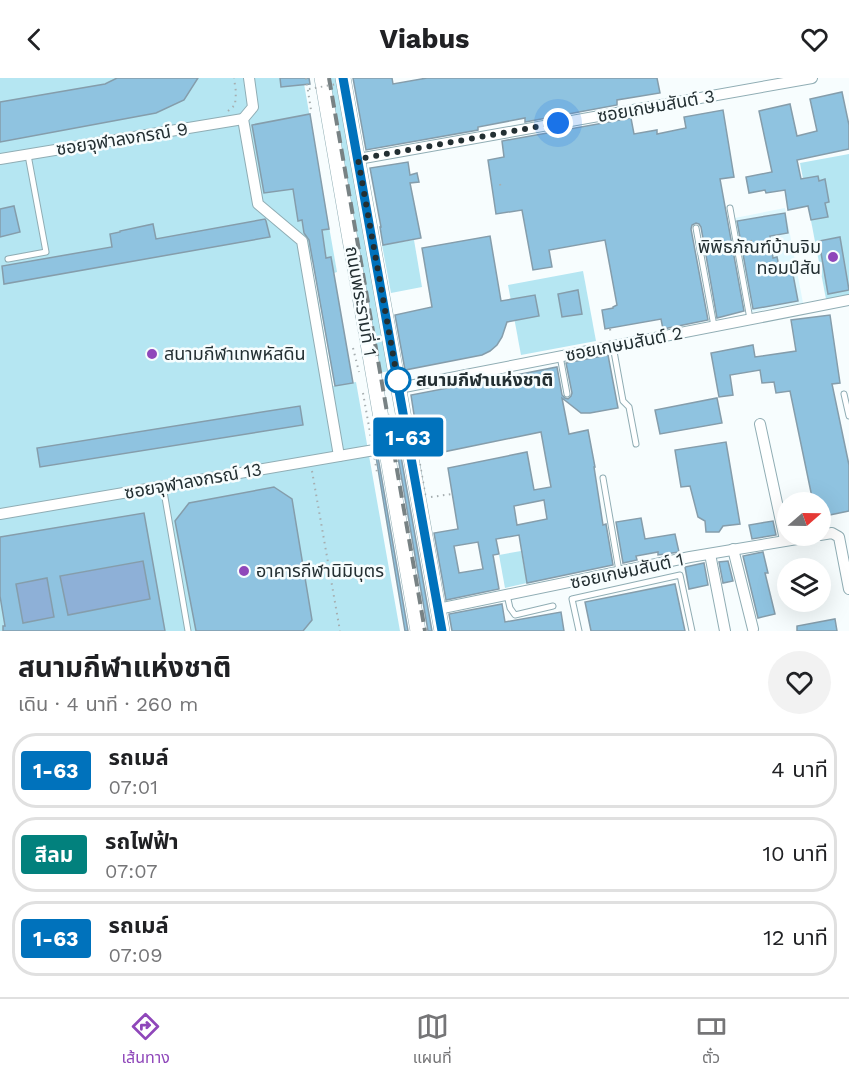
<!DOCTYPE html>
<html lang="th">
<meta charset="utf-8">
<style>
body{margin:0;font-family:"Work Sans","Noto Sans Thai",sans-serif;background:#f2f2f2;color:#202124;height:100vh;display:flex;flex-direction:column;font-size:22px;white-space:nowrap}
*{box-sizing:border-box;margin:0}
p{font-size:20px;color:#757577}
.icon{flex:none;width:33px;height:33px;fill:none;stroke:currentColor;stroke-width:2;stroke-linecap:round;stroke-linejoin:round}
.map{position:relative;height:553px;overflow:hidden}
.details{display:flex;flex-direction:column;background:#fff;flex:1}
.details>*{flex:none}
.badge{padding:0 12px;border-radius:4px;font-size:21px;line-height:39px}
.needle{width:39px;rotate:70deg}
.fabs{position:absolute;left:777px;top:414px;display:grid;gap:12px}
.fabs a{display:grid;place-items:center;width:54px;height:54px;border-radius:50%;background:#fff;box-shadow:0 6px 24px #0002;font-size:30px}
.you{position:absolute;width:30px;height:30px;margin:-15px;border:4px solid #fff;border-radius:50%;background:#1a73e8;box-shadow:0 0 0 9px #1a73e833}
.map>.badge{position:absolute;translate:-50% -50%;box-shadow:0 0 0 3px #fff}
.round{display:grid;place-items:center;flex:none;width:63px;height:63px;border-radius:32px;background:#f2f2f2}
.headline{display:flex;align-items:center;justify-content:space-between;height:102px;padding:0 18px}
h1{font-size:28px;font-weight:700;line-height:45px}
ul{padding:0;list-style:none}
li{display:flex;align-items:center;gap:18px;height:75px;margin:0 12px 9px;padding:0 6px;border:3px solid #e0e0e0;border-radius:24px}
li div{flex:1}
li b{display:block;font-size:22px}
li em{font-style:normal}
li .badge{min-width:66px;font-weight:700;text-align:center}
header{display:flex;justify-content:space-between;align-items:center;height:78px;padding:0 18px;background:#fff;font-size:27px;font-weight:700}
.tab-bar{display:flex;justify-content:space-around;align-items:center;height:84px;border-top:2px solid #e0e0e0;background:#fff;font-size:16px;color:#757577}
.tab-bar a{display:grid;justify-items:center;gap:3px}
.tab-bar .on{color:#8f47ba}
.map>svg:first-child{display:block}
.built{fill:#e0f8fe}
.green{fill:#b5e6f2}
.water{fill:#8eb0d7}
.building{fill:#8fc3e0;stroke:#859dab;stroke-width:1.5;fill-rule:evenodd}
.lines{fill:none;stroke-linecap:round;stroke-linejoin:round}
.lane-casing{stroke:#90adb4;stroke-width:7}
.street-casing{stroke:#90adb4;stroke-width:12}
.secondary-casing{stroke:#90adb4;stroke-width:16}
.path{stroke:#a6aeb0;stroke-width:2;stroke-dasharray:1.5 4.5;stroke-linecap:butt}
.lane{stroke:#fff;stroke-width:5}
.street{stroke:#fff;stroke-width:10}
.secondary{stroke:#fff;stroke-width:15}
.rail{stroke:#788284;stroke-width:4;stroke-dasharray:12 6;stroke-linecap:butt}
.path-bridge{stroke:#a6aeb0;stroke-width:2;stroke-dasharray:1.5 4.5;stroke-linecap:butt}
.line-casing{stroke:#fff;stroke-width:14}
.line{stroke:#0072bc;stroke-width:9}
.walk{stroke:#232f32;stroke-width:6;stroke-dasharray:0 10.8}
.poi-dot{fill:#8f47ba;stroke:#f7fdfe;stroke-width:2}
.stop-dot{fill:#fff;stroke:#0072bc;stroke-width:3}
.labels{text-anchor:middle;stroke-width:5;stroke-linejoin:round;paint-order:stroke}
.street-label{font-size:18px;fill:#232f32;stroke:#f7fdfe}
.poi-label{font-size:18px;fill:#232f32;stroke:#f7fdfe;text-anchor:start}
.stop-label{font-size:18px;font-weight:bold;fill:#232f32;stroke:#f7fdfe;text-anchor:start}
</style>
<header><svg class="icon" aria-label="back" viewBox="0 0 24 24"><path d="M15 5l-7 7 7 7"/></svg>Viabus<svg class="icon" aria-label="heart" viewBox="0 0 24 24"><path d="M12 20l-8-8c-3-5 5-10 8-4 3-6 11-1 8 4z"/></svg></header>
<div class="map">
<svg width="849" height="553" viewBox="0 0 849 553">
<rect width="100%" height="100%" fill="#f7fdfe"/>
<polygon class="built" points="785,130 803,225 752,234 735,140"/>
<g class="green">
<polygon points="0,0 303,0 337,194 334,195 331,179 309,183 314,215 317,215 333,308 356,304 400,553 0,553"/>
<polygon points="326,0 339,0 390,293 377,295"/>
<polygon points="849,76 849,217 826,221 800,85"/>
<polygon points="414,162 422,209 391,215 382,167"/>
<polygon points="583,193 596,263 521,277 508,207"/>
<polygon points="521,473 527,505 505,510 499,477"/>
</g>
<g class="water">
<polygon points="143,483 150,521 68,537 60,498"/>
<polygon points="47,500 54,539 23,545 16,506"/>
</g>
<g class="building">
<polygon points="117,0 198,0 184,22 156,35 0,64 0,24 105,6"/>
<polygon points="280,0 309,0 310,6 281,9"/>
<polygon points="353,0 392,0 393,6 427,0 657,0 660,15 617,22 617,27 525,44 525,40 478,49 478,52 366,72"/>
<polygon points="842,14 849,47 849,71 797,82 801,101 818,98 819,103 825,101 829,124 825,125 828,139 811,142 808,128 788,132 785,112 766,115 765,112 749,115 746,99 772,94 759,33 790,26 797,58 817,53 810,21"/>
<polygon points="723,32 734,99 720,101 744,233 717,240 701,149 699,146 696,145 692,147 691,151 708,242 663,251 661,241 605,251 602,232 613,230 613,229 617,227 605,162 549,172 552,189 533,192 522,132 496,136 488,82 504,79 502,63 631,40 634,56 657,52 657,56 686,50 684,39"/>
<polygon points="310,36 329,151 322,152 326,180 331,179 353,305 335,308 309,162 304,155 302,142 298,143 293,111 264,115 252,47"/>
<polygon points="408,84 410,97 417,95 419,104 410,105 421,160 383,167 380,149 381,149 370,90"/>
<polygon points="14,128 20,154 0,159 0,131"/>
<polygon points="785,135 788,155 770,158 773,180 777,179 780,193 792,191 798,223 753,231 737,143"/>
<polygon points="265,141 266,143 270,159 4,206 2,188 112,169 110,156 120,154 120,153 153,146 156,161"/>
<polygon points="490,158 501,223 535,217 539,238 507,244 502,259 497,267 490,273 482,277 405,292 395,237 432,229 422,170"/>
<polygon points="840,159 849,212 828,216 819,163"/>
<polygon points="578,212 582,236 562,239 558,216"/>
<polygon points="830,237 840,305 832,306 849,387 849,433 820,439 820,424 813,424 790,313 776,315 774,304 762,305 760,292 730,297 733,317 719,319 711,275 753,267 755,279 796,273 791,242"/>
<path d="M608,277L618,330L590,335H581L562,320L569,356L588,352L595,389H594L603,447L606,446L613,487L527,505L519,457L496,461L499,476L493,477L499,511L446,522L434,455L458,451L448,390L527,374L534,412L551,409L541,354L443,374L441,365L419,369L411,317L557,289L562,317L565,320L568,321L571,318L572,315L566,285ZM544,422L547,441L517,447L514,428ZM478,464L483,491L459,495L454,468Z"/>
<polygon points="717,320 722,345 660,356 655,332"/>
<polygon points="300,328 303,347 40,389 37,370"/>
<polygon points="391,339 394,339 432,553 428,553"/>
<polygon points="726,364 740,446 723,448 719,454 706,454 705,443 698,439 690,408 681,409 675,372"/>
<polygon points="376,379 378,379 408,553 405,553"/>
<polygon points="274,409 292,421 312,542 303,553 196,553 175,443 189,425"/>
<path d="M144,435L165,553H3V548H5L0,518V459ZM143,483L150,521L68,537L60,498ZM47,500L54,539L23,545L16,506Z"/>
<polygon points="641,440 645,461 675,456 679,474 658,477 658,474 636,478 637,482 623,485 616,444"/>
<polygon points="773,443 776,457 752,461 749,447"/>
<polygon points="763,474 768,495 765,495 775,536 758,540 743,478"/>
<polygon points="728,483 733,503 723,505 719,484"/>
<polygon points="704,485 708,507 689,511 685,489"/>
<polygon points="675,506 685,553 591,553 585,524"/>
<polygon points="502,526 505,544 561,534 564,553 452,553 449,536"/>
<polygon points="835,541 837,553 797,553 797,548"/>
</g>
<g class="lines">
<defs>
<g id="lane">
<polyline points="730,130 750,241"/>
<polyline points="696,150 714,248"/>
<polyline points="8,181 46,174 28,77"/>
<polyline points="613,268 623,323 629,329 636,366"/>
<polyline points="560,278 567,316"/>
<polyline points="844,316 849,338"/>
<polyline points="603,400 619,493"/>
<polyline points="163,408 188,553"/>
<polyline points="507,517 510,530 515,537 553,528"/>
<polyline points="579,553 572,521 680,497 692,553"/>
</g>
<g id="street">
<polyline points="249,0 253,29 243,41 258,126 302,163 339,378"/>
<polyline points="0,81 243,41"/>
<polyline points="358,81 812,0"/>
<polyline points="399,310 849,222"/>
<polyline points="760,346 785,462"/>
<polyline points="0,436 386,370"/>
<polyline points="820,457 832,455 839,459 849,511"/>
<polyline points="733,471 753,551"/>
<polyline points="710,476 725,553"/>
<polyline points="438,531 690,479 815,458"/>
</g>
<g id="secondary">
<polyline points="322,0 418,553"/>
<polyline points="343,0 442,553"/>
</g>
</defs>
<use href="#lane" class="lane-casing"/>
<use href="#street" class="street-casing"/>
<use href="#secondary" class="secondary-casing"/>
<g class="path">
<polyline points="306,0 311,32"/>
<polyline points="228,33 235,27 236,14 234,0"/>
<polyline points="500,106 501,110"/>
<polyline points="751,162 752,165"/>
<polyline points="610,251 611,255"/>
<polyline points="353,270 359,294"/>
<polyline points="424,377 442,374 440,365"/>
<polyline points="312,393 340,553"/>
<polyline points="431,419 452,416"/>
</g>
<use href="#lane" class="lane"/>
<use href="#street" class="street"/>
<use href="#secondary" class="secondary"/>
<polyline class="rail" points="329,0 425,553"/>
<g class="path-bridge">
<polyline points="309,11 348,4"/>
<polyline points="363,315 377,394 378,393"/>
<polyline points="420,386 426,421"/>
</g>
</g>
<g class="lines">
<defs>
<polyline id="line" points="343,0 442,553"/>
</defs>
<use href="#line" class="line-casing"/>
<use href="#line" class="line"/>
<polyline class="walk" points="398,302 399,310 358,81 558,45"/>
</g>
<g class="poi-dot">
<circle cx="833" cy="179" r="6"/>
<circle cx="152" cy="276" r="6"/>
<circle cx="244" cy="493" r="6"/>
</g>
<circle class="stop-dot" cx="398" cy="302" r="12"/>
<g class="labels">
<g class="street-label">
<text transform="translate(656 28) rotate(-10)" y="6">ซอยเกษมสันต์ 3</text>
<text transform="translate(122 61) rotate(-9)" y="6">ซอยจุฬาลงกรณ์ 9</text>
<text transform="translate(361 223) rotate(80)" y="6">ถนนพระรามที่ 1</text>
<text transform="translate(624 266) rotate(-11)" y="6">ซอยเกษมสันต์ 2</text>
<text transform="translate(193 403) rotate(-10)" y="6">ซอยจุฬาลงกรณ์ 13</text>
<text transform="translate(627 493) rotate(-12)" y="6">ซอยเกษมสันต์ 1</text>
</g>
<g class="poi-label">
<text x="821" y="175" text-anchor="end">พิพิธภัณฑ์บ้านจิม<tspan x="821" dy="21">ทอมป์สัน</tspan></text>
<text x="164" y="282">สนามกีฬาเทพหัสดิน</text>
<text x="256" y="499">อาคารกีฬานิมิบุตร</text>
</g>
<g class="stop-label">
<text x="416" y="308">สนามกีฬาแห่งชาติ</text>
</g>
</g>
</svg>
<div class="fabs">
<a><svg class="needle" viewBox="-14 -14 28 28"><path d="M0-13l5 13h-10z" fill="#e53935"/><path d="M0 13l5-13h-10z" fill="#757577"/></svg></a>
<a><svg class="icon" aria-label="layers" viewBox="0 0 24 24"><path d="M12 4l9 5-9 5-9-5zM3 14l9 5 9-5"/></svg></a>
</div>
<div class="you" style="left:558px;top:45px"></div>
<b class="badge" style="left:408px;top:359px;background:#0072bc;color:#fff">1-63</b>
</div>
<section class="details">
<div class="headline"><div><h1>สนามกีฬาแห่งชาติ</h1><p>เดิน · 4 นาที · 260 m</p></div><a class="round"><svg class="icon" aria-label="heart" viewBox="0 0 24 24"><path d="M12 20l-8-8c-3-5 5-10 8-4 3-6 11-1 8 4z"/></svg></a></div>
<ul>
<li><span class="badge" style="background:#0072bc;color:#fff">1-63</span><div><b>รถเมล์</b><p>07:01</p></div><em>4 นาที</em></li>
<li><span class="badge" style="background:#02817d;color:#fff">สีลม</span><div><b>รถไฟฟ้า</b><p>07:07</p></div><em>10 นาที</em></li>
<li><span class="badge" style="background:#0072bc;color:#fff">1-63</span><div><b>รถเมล์</b><p>07:09</p></div><em>12 นาที</em></li>
</ul>
</section>
<nav class="tab-bar">
<a class="on"><svg class="icon" aria-label="directions" viewBox="0 0 24 24"><path d="M12 3l9 9-9 9-9-9zM9 14v-3h6M13 9l2 2-2 2"/></svg>เส้นทาง</a>
<a><svg class="icon" aria-label="map" viewBox="0 0 24 24"><path d="M3 6l6-2 6 2 6-2v14l-6 2-6-2-6 2zM9 4v14M15 6v14"/></svg>แผนที่</a>
<a><svg class="icon" aria-label="tickets" viewBox="0 0 24 24"><path d="M3 7h18v10H3zM15 7v10"/></svg>ตั๋ว</a>
</nav>
